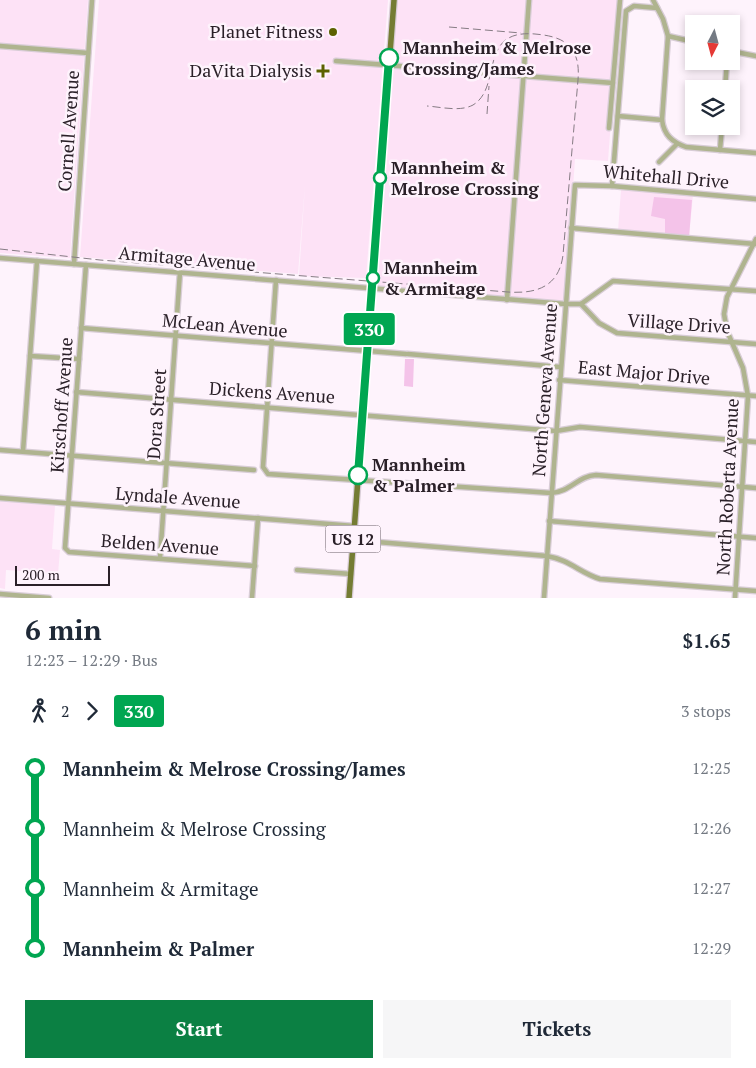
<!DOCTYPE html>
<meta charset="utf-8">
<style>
body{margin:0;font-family:"PT Serif",serif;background:#f6f6f7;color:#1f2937;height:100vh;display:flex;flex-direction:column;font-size:19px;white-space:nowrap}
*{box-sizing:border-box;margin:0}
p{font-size:16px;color:#747a83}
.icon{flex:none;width:28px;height:28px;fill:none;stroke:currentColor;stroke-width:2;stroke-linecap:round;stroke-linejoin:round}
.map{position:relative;height:598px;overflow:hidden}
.panel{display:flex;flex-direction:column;background:#fff;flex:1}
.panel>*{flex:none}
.badge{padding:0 10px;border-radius:4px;font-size:18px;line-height:32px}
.needle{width:32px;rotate:186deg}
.controls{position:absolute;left:685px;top:15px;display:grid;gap:10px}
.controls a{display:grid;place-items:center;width:55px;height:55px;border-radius:0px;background:#fff;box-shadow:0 2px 8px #0003;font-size:25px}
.scale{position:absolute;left:15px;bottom:12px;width:95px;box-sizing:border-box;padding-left:5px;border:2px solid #2a2028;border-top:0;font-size:14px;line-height:18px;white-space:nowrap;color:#2a2028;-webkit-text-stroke:4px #fef3fc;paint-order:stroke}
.map>.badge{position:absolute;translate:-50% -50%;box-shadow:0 0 0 2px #fff}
.legs{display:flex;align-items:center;gap:8px;height:55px;padding:0 25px;font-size:16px}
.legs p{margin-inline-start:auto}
.head{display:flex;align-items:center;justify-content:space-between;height:85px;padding:0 25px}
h1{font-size:28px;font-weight:600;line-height:38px}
.primary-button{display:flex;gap:10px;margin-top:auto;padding:10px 25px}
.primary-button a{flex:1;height:58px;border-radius:0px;background:#0b8043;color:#fff;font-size:20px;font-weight:600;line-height:58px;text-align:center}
.primary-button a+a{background:#f6f6f7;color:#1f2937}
ul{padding:0 25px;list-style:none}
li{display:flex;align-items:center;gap:18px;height:60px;font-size:19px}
li i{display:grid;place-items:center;width:8px;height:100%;margin:0 6px;background:currentColor}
li i::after{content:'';width:12px;height:12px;margin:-6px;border:4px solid;border-radius:50%;background:#fff}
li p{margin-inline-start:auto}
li:first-child i{background:linear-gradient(#0000 50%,currentColor 0)}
li:last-child i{background:linear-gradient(currentColor 50%,#0000 0)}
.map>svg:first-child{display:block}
.built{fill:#fde2f6}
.green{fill:#f4c3e9}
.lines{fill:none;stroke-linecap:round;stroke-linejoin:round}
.minor-casing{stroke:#d8cdd6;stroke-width:7}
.major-casing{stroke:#d8cdd6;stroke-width:8}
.minor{stroke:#afb48f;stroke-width:4.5}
.major{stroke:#747c33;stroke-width:5.5}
.rail{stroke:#867c84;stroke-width:1;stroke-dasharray:8 4;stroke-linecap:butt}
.line-1-casing{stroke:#fff;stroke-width:11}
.line-1{stroke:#00a651;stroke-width:8}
.poi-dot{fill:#5c6200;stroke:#fef3fc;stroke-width:2}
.stop-1-dot{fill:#fff;stroke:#00a651;stroke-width:2.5}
.labels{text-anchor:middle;stroke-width:5;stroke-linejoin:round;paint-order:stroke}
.shield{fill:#fef3fc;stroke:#6a5f68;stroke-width:1}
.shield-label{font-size:16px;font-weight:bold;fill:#2a2028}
.poi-label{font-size:18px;fill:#2a2028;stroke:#fef3fc;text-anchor:end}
.stop-label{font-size:18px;font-weight:bold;fill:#2a2028;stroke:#fef3fc;text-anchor:start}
.street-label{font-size:18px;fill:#2a2028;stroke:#fef3fc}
</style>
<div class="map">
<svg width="756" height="598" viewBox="0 0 756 598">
<rect width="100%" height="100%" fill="#fef3fc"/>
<g class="built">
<polygon points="0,0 88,0 70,258 0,253"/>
<polygon points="99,0 388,0 366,278 299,276 305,185 298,274 80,257"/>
<polygon points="394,0 620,0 608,161 575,159 565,304 372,288"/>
<polygon points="621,190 693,195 689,237 618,231"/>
<polygon points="0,501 55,506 52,549 60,550 58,574 6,570 5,589 0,588"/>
</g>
<g class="green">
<polygon points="654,197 692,200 689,237 665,235 665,219 651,216"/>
<polygon points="405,359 414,359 413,387 404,386"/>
</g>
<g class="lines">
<defs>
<g id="minor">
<polyline points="653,0 663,19 668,36 662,120"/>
<polyline points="668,36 694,42"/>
<polyline points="0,46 88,53"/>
<polyline points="731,51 756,56"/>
<polyline points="336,61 613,83"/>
<polyline points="725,89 727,61"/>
<path d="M618,116L662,120C664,135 672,142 686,147L756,153"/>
<polyline points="609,128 620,0"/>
<polyline points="720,150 722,126"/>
<polyline points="659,162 677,144"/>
<polyline points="612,186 626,11 634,6 657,8"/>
<polyline points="571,228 755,244"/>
<polyline points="0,258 565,304 581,304 613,281 756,291"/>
<polyline points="74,264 92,0"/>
<polyline points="86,265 65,548 69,552 255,566"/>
<path d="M276,280L263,467L268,474L551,493C570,492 578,476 596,475L756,488"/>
<polyline points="507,300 529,0"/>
<polyline points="581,304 599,323 617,333 756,344"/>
<polyline points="81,328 406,354"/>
<polyline points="408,354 560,367"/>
<polyline points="30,356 79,359"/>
<polyline points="559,380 756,396"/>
<polyline points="76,392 556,431 580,427 756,442"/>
<polyline points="0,450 254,470"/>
<polyline points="23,451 37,261"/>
<polyline points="0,498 354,526"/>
<polyline points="549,521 756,538"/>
<path d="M353,540L547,556C570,560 580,573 600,579L756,591"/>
<polyline points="160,558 180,272"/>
<polyline points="297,570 351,574"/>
<polyline points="0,594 49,598"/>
<polyline points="252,598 258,518"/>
<polyline points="544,598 575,185 612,186 756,199"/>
<polyline points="735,598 748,396 743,368 727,331 724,314 727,297 756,239"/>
</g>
<polyline id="major" points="349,598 394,0"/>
</defs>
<use href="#minor" class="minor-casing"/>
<use href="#major" class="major-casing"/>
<use href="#minor" class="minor"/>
<use href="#major" class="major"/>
<g class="rail">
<polyline points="449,27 521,33"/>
<polyline points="487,114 489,86"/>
<path d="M0,249L100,260L508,292C536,294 559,287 563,255L578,80C579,66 578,54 567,44C559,37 546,35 535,34C477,29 503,87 473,105C460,112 441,107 427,106"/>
</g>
</g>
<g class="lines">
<defs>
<polyline id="line-1" points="358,475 389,58"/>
</defs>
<use href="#line-1" class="line-1-casing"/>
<use href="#line-1" class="line-1"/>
</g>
<g class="poi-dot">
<circle cx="333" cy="32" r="5"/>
<path d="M320.5 63.5h5v5h5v5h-5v5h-5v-5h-5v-5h5z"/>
</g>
<g class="stop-1-dot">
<circle cx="389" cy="58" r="9"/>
<circle cx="380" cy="178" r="6"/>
<circle cx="373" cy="278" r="6"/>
<circle cx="358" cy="475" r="9"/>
</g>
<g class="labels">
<rect class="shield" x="325.5" y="525.5" width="55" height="27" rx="4"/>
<g class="shield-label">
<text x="353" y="545">US 12</text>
</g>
<g class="poi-label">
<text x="323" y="38">Planet Fitness</text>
<text x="312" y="77">DaVita Dialysis</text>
</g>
<g class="stop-label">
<text x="403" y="54">Mannheim &amp; Melrose<tspan x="403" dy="21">Crossing/James</tspan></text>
<text x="391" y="174">Mannheim &amp;<tspan x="391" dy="21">Melrose Crossing</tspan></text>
<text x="384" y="274">Mannheim<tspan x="384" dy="21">&amp; Armitage</tspan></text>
<text x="372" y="471">Mannheim<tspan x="372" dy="21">&amp; Palmer</tspan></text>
</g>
<g class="street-label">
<text transform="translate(69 131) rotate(-86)" y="6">Cornell Avenue</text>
<text transform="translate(666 177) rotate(5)" y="6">Whitehall Drive</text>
<text transform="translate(187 259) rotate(5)" y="6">Armitage Avenue</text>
<text transform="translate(679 324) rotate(4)" y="6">Village Drive</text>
<text transform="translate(225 326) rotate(5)" y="6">McLean Avenue</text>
<text transform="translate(644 373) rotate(5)" y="6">East Major Drive</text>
<text transform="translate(545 390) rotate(-86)" y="6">North Geneva Avenue</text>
<text transform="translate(272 393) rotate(4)" y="6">Dickens Avenue</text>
<text transform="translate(62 405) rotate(-86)" y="6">Kirschoff Avenue</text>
<text transform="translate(157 414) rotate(-86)" y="6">Dora Street</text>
<text transform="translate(728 487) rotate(-87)" y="6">North Roberta Avenue</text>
<text transform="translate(178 498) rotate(4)" y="6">Lyndale Avenue</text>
<text transform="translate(160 545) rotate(4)" y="6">Belden Avenue</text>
</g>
</g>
</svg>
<div class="controls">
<a><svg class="needle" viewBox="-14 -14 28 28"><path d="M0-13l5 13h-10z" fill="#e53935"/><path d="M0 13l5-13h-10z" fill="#747a83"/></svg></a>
<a><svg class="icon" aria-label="layers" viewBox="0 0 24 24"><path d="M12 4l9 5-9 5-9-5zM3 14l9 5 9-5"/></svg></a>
</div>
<div class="scale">200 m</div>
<b class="badge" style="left:369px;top:329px;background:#00a651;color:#fff">330</b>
</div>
<section class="panel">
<div class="head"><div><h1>6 min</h1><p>12:23 – 12:29 · Bus</p></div><b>$1.65</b></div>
<div class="legs"><svg class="icon" aria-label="walk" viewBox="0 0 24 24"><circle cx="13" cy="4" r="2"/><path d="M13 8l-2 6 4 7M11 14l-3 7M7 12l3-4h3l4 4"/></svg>2<svg class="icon" aria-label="forward" viewBox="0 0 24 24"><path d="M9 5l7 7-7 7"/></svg><b class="badge" style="background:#00a651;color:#fff">330</b><p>3 stops</p></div>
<ul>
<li><i style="color:#00a651"></i><b>Mannheim &amp; Melrose Crossing/James</b><p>12:25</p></li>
<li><i style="color:#00a651"></i><span>Mannheim &amp; Melrose Crossing</span><p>12:26</p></li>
<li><i style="color:#00a651"></i><span>Mannheim &amp; Armitage</span><p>12:27</p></li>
<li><i style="color:#00a651"></i><b>Mannheim &amp; Palmer</b><p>12:29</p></li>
</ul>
<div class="primary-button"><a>Start</a><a>Tickets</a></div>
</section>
